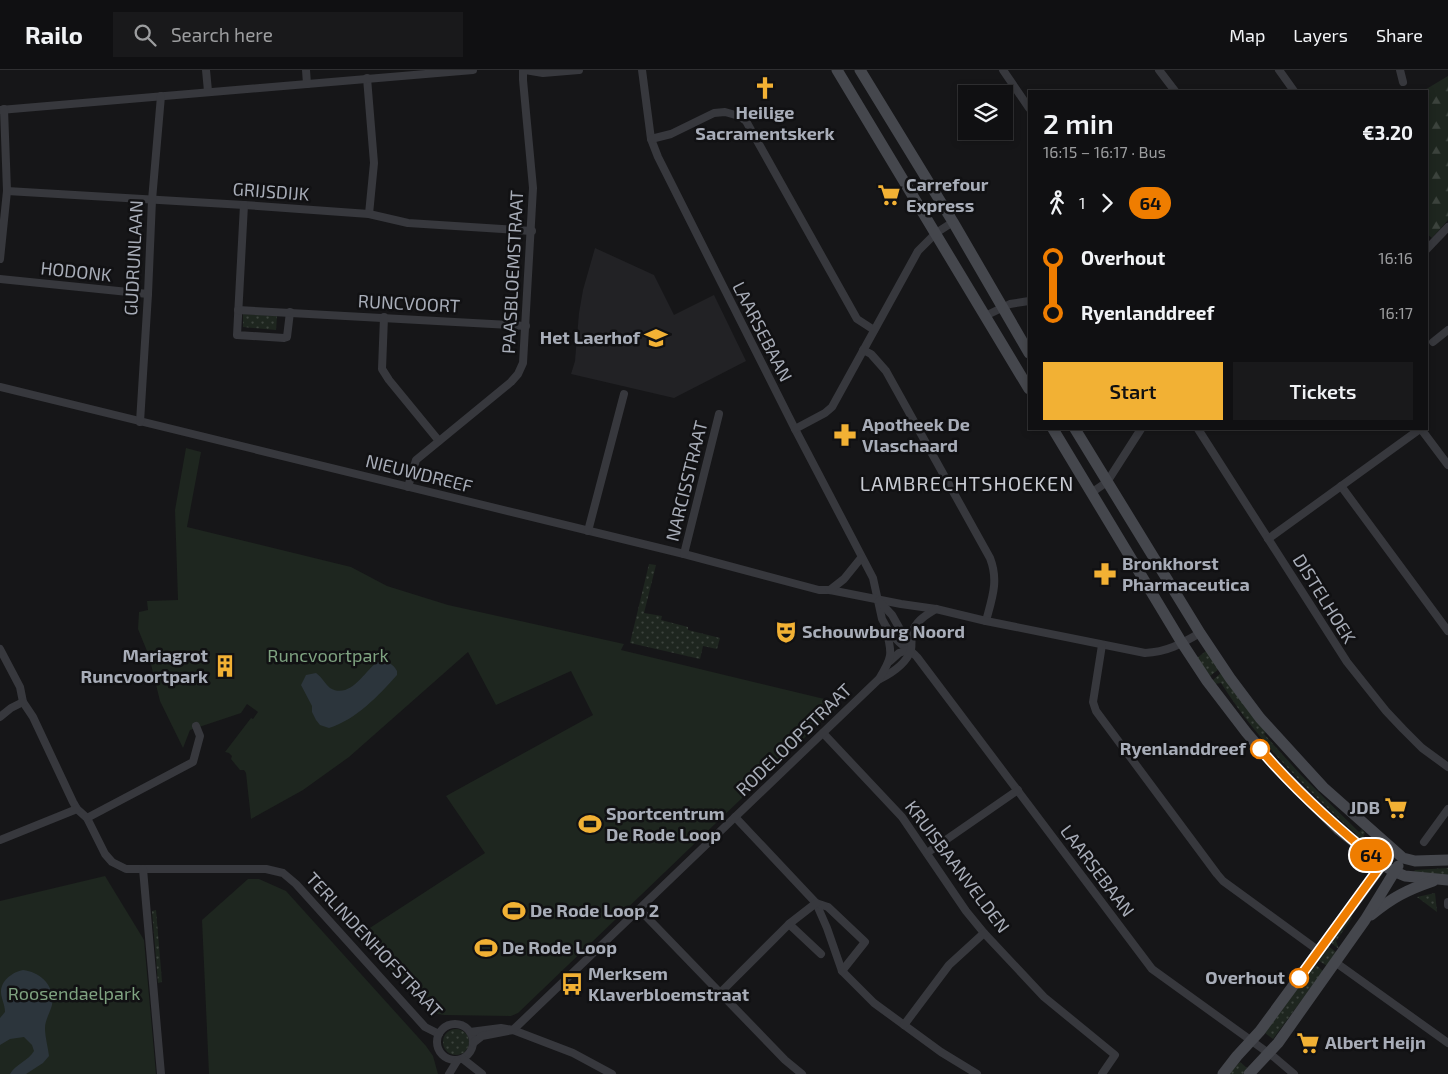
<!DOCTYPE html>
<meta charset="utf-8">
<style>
body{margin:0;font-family:"Exo 2",sans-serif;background:#19191b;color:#f1f3f6;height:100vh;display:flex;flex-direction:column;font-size:19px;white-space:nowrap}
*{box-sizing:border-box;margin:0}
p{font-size:16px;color:#9c9d9f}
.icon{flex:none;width:28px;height:28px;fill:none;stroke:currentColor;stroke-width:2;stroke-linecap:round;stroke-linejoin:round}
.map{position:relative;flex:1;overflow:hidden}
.sheet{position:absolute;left:1028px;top:20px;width:400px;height:340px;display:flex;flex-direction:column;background:#101012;border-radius:0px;box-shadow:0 2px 8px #0003,0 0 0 1px #303032}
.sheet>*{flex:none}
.badge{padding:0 10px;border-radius:16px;font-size:18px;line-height:32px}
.tools{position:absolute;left:958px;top:15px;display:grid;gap:10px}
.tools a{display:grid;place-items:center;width:55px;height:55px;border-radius:0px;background:#101012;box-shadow:0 2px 8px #0003,0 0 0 1px #303032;font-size:25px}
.map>.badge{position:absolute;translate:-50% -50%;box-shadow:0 0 0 2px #fff}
.legs{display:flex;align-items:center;gap:8px;height:55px;padding:0 15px;font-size:16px}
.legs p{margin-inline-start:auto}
.head{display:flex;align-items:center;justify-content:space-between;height:85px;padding:0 15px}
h1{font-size:28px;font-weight:600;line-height:38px}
.cta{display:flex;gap:10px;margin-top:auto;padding:10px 15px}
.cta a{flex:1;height:58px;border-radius:0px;background:#f2b134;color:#111;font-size:20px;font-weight:600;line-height:58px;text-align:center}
.cta a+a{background:#19191b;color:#f1f3f6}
ul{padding:0 15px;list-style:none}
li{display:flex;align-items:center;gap:18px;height:55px;font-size:19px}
li i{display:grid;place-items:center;width:8px;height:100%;margin:0 6px;background:currentColor}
li i::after{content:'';width:12px;height:12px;margin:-6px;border:4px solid;border-radius:50%;background:#101012}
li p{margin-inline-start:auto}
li:first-child i{background:linear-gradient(#0000 50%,currentColor 0)}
li:last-child i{background:linear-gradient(currentColor 50%,#0000 0)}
header{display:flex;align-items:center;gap:30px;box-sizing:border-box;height:70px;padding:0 25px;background:#101012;border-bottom:1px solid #303032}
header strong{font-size:24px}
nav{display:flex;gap:28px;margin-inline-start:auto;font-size:18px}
.search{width:350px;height:45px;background:#19191b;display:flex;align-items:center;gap:12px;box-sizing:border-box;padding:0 18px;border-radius:0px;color:#9c9d9f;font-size:19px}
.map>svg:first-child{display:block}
.built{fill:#222225}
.grass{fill:url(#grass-dots)}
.forest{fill:url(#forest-firs)}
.park{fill:#1e261f}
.water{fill:#2c353c}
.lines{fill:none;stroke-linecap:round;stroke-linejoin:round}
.street{stroke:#37383d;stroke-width:8}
.secondary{stroke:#45474d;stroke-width:11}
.line-1-casing{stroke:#fff;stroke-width:11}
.line-1{stroke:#ef7d00;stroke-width:8}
.stop-1-dot{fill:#fff;stroke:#ef7d00;stroke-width:2.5}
.labels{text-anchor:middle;stroke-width:5;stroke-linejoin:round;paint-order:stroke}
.poi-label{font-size:18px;font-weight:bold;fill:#a8adb8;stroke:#111113;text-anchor:start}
.street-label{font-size:18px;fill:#a8adb8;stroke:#111113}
.park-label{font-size:18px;fill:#7fa381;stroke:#111113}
.stop-label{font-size:18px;font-weight:bold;fill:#a8adb8;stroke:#111113;text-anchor:end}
.quarter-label{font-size:20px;letter-spacing:1px;fill:#c9ccd4;stroke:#111113}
</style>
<header>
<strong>Railo</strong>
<div class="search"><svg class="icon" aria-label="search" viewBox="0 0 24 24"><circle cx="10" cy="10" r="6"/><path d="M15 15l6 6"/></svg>Search here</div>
<nav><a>Map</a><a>Layers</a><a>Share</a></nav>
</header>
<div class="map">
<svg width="1448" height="1004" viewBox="0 0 1448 1004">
<defs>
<pattern id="grass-dots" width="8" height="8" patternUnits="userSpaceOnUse" patternTransform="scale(1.25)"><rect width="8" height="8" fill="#1e261f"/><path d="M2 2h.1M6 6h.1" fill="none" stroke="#3c433d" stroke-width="1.8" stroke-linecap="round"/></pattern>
<pattern id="forest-firs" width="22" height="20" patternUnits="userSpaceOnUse" patternTransform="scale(1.25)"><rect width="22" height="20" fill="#1e261f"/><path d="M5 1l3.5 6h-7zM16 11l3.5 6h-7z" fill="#3c433d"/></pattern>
</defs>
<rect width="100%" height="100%" fill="#161618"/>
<polygon class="built" points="595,178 654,205 674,245 714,225 746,291 674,328 571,304 575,291 579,243 583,220"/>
<g class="grass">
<polygon points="243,244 277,246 276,260 243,257"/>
<polygon points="649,494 656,495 644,543 662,546 661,550 688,557 688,560 720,568 717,579 703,576 700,589 630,573"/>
<polygon points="1206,581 1219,599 1210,606 1197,588"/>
<path d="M1221,603L1267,661L1264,664L1301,705L1359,762L1362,759L1365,763L1363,768L1358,769L1354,767L1356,764C1306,719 1257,670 1221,613L1215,614L1212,611Z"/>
<polygon points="1448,798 1448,805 1412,804 1415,800"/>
<polygon points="1435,823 1437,842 1417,827"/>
<polygon points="156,840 162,912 158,913 152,841"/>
<polygon points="1351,845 1352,848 1336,871 1339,879 1331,873"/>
<polygon points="1328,876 1336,882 1327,896 1318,890"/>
<polygon points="1315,894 1323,901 1273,969 1265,963"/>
<circle cx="456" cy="972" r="13"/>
<polygon points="1240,992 1247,998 1243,1004 1228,1004"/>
</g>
<polygon class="forest" points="1448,6 1448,150 1432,168 1426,163 1426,21 1423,21"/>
<g class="park">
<polygon points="186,378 201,382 187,457 351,497 387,516 448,535 624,574 621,580 841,633 518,943 511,946 444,945 431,943 359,865 485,783 446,726 593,645 571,601 496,635 468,582 349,687 303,720 251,749 246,703 244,700 240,700 231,689 232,686 229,683 225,682 251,648 253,649 258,642 247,634 241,643 190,660 183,678 160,631 149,586 138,559 139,542 148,540 147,531 178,530 175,440"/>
<polygon points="105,806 144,870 156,1004 0,1004 0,831"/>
<polygon points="248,809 259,809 286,821 426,976 433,986 438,1004 209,1004 202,850"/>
</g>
<g class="water">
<path d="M377,592C387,592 392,592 397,601V605C378,626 357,649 329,658L320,655L316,650L312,642V636L301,615L306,605L316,603C322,607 325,614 330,618C350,630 365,601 377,592Z"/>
<path d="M23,900C41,902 55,916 52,935C50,943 45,950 45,958C45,967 48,977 49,986L43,993L26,1004H10C16,994 28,991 34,981L32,975L24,967L10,969L0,975V948L5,942C5,935 1,928 1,922C1,910 13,902 23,900Z"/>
</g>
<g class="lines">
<g class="street">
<polyline points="206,0 208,21"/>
<polyline points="306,0 307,14"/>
<polyline points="525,0 543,3 579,0"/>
<path d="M642,0L651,69L658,87L795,359L873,508L882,549C886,557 891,565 897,570C903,577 911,580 917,587L1152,899L1274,987L1294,1004"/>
<polyline points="1003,0 1029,38"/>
<polyline points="1159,0 1175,21"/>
<polyline points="1279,0 1294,21"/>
<polyline points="1400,0 1403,12"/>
<polyline points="367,8 374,93 369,144"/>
<polyline points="0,40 473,0"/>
<polyline points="651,69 671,64 714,43 725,42 739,46 746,51 857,249 874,260"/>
<polyline points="7,121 244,135 369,144 408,153 532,161"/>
<polyline points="244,135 237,265 284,268 287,267 290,242"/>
<polyline points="1426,180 1448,157"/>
<polyline points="0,189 7,121 4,39"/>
<polyline points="0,209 148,224"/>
<polyline points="238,240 526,256"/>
<polyline points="985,246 1010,234 1029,231"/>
<polyline points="384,247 382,299 389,310 439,371"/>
<polyline points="1433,272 1448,260"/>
<path d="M863,280L871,284L886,301L990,488C999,511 992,528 986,551"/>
<path d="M0,317L684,484L819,520H830L901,534L936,539L986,551L1145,583C1167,582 1181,574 1200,563"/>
<polyline points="140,352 148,224 152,130 161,26"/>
<polyline points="795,359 825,343 832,337 918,181 936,163 953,152"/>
<polyline points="1198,359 1347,592 1386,641 1403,659 1422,678 1448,697"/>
<polyline points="1421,359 1448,395"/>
<polyline points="1341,416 1448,561"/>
<polyline points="408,417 416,390 511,312 518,304 523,293 533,118 523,10 523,0"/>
<polyline points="1091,423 1107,412 1141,359"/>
<polyline points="588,461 624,324"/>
<polyline points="1268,469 1420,359"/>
<polyline points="684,484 719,344"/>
<polyline points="830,520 844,509 861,488"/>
<polyline points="879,531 892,545 910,577"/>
<polyline points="1102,575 1093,632 1096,641 1217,804 1223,811 1319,881"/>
<polyline points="0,579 20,617 23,632 33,647 73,732 77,739 87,748 105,784 112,792 126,799 266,799 283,803 296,814 425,957 439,964"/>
<polyline points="890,591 899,583 911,579"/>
<path d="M880,609C892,603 906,594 911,580C912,575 911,569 912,564C915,551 926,545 936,539"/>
<polyline points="0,647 11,638 23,632"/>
<polyline points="823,663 902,747 966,841 984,863 1044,927 1115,985 1102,1004"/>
<polyline points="735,747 816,833 827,858 842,901 874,933 941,982 977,1004"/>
<polyline points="87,748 193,692 200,666 196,656"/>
<polyline points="0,770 77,739"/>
<polyline points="1424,772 1448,739"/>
<polyline points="927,783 1018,720"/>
<polyline points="143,799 161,1004"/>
<polyline points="1448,832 1448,835"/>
<polyline points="816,833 828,837 865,872 842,901"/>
<polyline points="639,839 785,990 802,1004"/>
<polyline points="789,854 821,884"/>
<polyline points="1335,892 1448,973"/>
<polyline points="720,923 789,854 816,833"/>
<circle cx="455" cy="972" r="18"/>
<polyline points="904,955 949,895 984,863"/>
<polyline points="470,962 501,958 513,960 573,983 612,1004"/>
<path d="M473,973L482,966L513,960L879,609C892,588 893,584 886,560"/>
<polyline points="463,989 482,1004"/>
<polyline points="449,1004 457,991"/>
</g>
<g class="secondary">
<polyline points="837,0 1029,319"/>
<polyline points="860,0 953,152 1029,283"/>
<polyline points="1053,359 1182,573 1207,611 1246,662 1275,696 1339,760 1382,794 1393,801 1405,806 1448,810"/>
<polyline points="1075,359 1200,563 1230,608 1260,648 1323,717 1403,788 1415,791 1448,790"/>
<path d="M1371,845C1393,827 1407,820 1433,811"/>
<polyline points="1223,1004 1237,986 1260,961 1393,780"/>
<polyline points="1249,1004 1278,973 1365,850 1398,796"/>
</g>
</g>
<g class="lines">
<defs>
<path id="line-1" d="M1260,679C1297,722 1338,759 1382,794L1299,908"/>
</defs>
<use href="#line-1" class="line-1-casing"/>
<use href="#line-1" class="line-1"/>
</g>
<defs>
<symbol id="church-bare" viewBox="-9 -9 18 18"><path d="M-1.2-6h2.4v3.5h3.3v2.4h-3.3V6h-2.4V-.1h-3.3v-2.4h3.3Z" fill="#f2b134" stroke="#111113" stroke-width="2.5" paint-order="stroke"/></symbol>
<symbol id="supermarket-bare" viewBox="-9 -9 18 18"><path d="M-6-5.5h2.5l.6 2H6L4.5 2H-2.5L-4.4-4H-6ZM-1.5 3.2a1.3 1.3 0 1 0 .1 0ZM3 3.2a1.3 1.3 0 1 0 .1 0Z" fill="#f2b134" stroke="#111113" stroke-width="2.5" paint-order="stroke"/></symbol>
<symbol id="school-bare" viewBox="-9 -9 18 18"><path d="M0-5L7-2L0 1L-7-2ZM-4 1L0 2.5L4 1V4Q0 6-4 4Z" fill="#f2b134" stroke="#111113" stroke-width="2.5" paint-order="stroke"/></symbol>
<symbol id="pharmacy-bare" viewBox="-9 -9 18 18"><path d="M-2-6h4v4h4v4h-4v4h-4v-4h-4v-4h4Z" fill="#f2b134" stroke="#111113" stroke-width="2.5" paint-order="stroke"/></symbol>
<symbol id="theatre-bare" viewBox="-9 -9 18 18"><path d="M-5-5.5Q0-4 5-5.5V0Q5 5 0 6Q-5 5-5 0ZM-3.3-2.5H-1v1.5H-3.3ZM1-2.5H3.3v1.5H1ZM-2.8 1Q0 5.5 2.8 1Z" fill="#f2b134" stroke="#111113" stroke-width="2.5" paint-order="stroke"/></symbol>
<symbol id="building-bare" viewBox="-9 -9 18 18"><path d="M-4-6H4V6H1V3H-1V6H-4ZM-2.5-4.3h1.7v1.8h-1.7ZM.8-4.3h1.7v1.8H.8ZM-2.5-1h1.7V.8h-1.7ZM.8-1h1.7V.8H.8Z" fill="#f2b134" stroke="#111113" stroke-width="2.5" paint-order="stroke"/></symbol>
<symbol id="stadium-bare" viewBox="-9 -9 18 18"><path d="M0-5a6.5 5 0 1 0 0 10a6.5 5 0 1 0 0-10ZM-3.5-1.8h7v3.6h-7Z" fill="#f2b134" stroke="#111113" stroke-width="2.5" paint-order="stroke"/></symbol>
<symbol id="bus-bare" viewBox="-9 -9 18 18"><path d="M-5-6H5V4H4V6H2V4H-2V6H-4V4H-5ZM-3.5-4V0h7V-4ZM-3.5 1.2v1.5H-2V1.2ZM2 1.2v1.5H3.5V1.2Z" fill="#f2b134" stroke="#111113" stroke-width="2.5" paint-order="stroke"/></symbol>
</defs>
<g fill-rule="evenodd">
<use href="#church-bare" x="749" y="2" width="32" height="32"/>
<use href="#supermarket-bare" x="873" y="109" width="32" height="32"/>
<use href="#school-bare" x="640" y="252" width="32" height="32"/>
<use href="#pharmacy-bare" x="829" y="349" width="32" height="32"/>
<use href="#pharmacy-bare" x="1089" y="488" width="32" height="32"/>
<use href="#theatre-bare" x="770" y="546" width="32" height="32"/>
<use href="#building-bare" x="209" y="580" width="32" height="32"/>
<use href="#supermarket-bare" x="1380" y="722" width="32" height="32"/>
<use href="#stadium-bare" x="574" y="738" width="32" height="32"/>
<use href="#stadium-bare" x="498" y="825" width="32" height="32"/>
<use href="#stadium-bare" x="470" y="862" width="32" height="32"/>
<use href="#bus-bare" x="556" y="898" width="32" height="32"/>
<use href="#supermarket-bare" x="1292" y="957" width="32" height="32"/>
</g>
<g class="stop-1-dot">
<circle cx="1260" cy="679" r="9"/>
<circle cx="1299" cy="908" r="9"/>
</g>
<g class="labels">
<g class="poi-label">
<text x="765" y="49" text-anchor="middle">Heilige<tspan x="765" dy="21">Sacramentskerk</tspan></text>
<text x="906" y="121">Carrefour<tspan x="906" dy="21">Express</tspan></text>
<text x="640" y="274" text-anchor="end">Het Laerhof</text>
<text x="862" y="361">Apotheek De<tspan x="862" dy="21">Vlaschaard</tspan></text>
<text x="1122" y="500">Bronkhorst<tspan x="1122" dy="21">Pharmaceutica</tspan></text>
<text x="802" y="568">Schouwburg Noord</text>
<text x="208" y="592" text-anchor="end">Mariagrot<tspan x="208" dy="21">Runcvoortpark</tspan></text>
<text x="1380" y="744" text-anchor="end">JDB</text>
<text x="606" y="750">Sportcentrum<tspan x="606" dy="21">De Rode Loop</tspan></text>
<text x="530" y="847">De Rode Loop 2</text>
<text x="502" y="884">De Rode Loop</text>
<text x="588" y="910">Merksem<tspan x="588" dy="21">Klaverbloemstraat</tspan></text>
<text x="1325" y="979">Albert Heijn</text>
</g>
<g class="street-label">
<text transform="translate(271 122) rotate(4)" y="6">GRIJSDIJK</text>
<text transform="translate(134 188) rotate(-87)" y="6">GUDRUNLAAN</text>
<text transform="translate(76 202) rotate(6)" y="6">HODONK</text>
<text transform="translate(513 202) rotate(-87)" y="6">PAASBLOEMSTRAAT</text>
<text transform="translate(409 234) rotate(3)" y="6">RUNCVOORT</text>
<text transform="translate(762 262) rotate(63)" y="6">LAARSEBAAN</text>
<text transform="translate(419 404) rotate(14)" y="6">NIEUWDREEF</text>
<text transform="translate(687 411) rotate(-76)" y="6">NARCISSTRAAT</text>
<text transform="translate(1324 529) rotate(58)" y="6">DISTELHOEK</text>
<text transform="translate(794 670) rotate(-44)" y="6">RODELOOPSTRAAT</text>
<text transform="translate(957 797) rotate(53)" y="6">KRUISBAANVELDEN</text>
<text transform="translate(1097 801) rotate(53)" y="6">LAARSEBAAN</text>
<text transform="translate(374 875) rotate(47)" y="6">TERLINDENHOFSTRAAT</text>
</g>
<g class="park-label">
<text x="328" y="592">Runcvoortpark</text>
<text x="74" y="930">Roosendaelpark</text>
</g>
<g class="stop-label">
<text x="1246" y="685">Ryenlanddreef</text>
<text x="1285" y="914">Overhout</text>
</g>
<g class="quarter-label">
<text x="967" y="421">LAMBRECHTSHOEKEN</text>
</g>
</g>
</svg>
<div class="tools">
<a><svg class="icon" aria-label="layers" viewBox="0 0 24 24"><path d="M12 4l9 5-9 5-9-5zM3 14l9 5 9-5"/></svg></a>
</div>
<b class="badge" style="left:1371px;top:785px;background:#ef7d00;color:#111">64</b>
<section class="sheet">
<div class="head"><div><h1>2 min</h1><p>16:15 – 16:17 · Bus</p></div><b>€3.20</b></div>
<div class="legs"><svg class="icon" aria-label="walk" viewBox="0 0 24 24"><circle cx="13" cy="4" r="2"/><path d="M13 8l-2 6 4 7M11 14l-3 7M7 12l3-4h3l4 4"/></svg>1<svg class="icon" aria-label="forward" viewBox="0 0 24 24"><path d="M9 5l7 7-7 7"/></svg><b class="badge" style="background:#ef7d00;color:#111">64</b></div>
<ul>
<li><i style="color:#ef7d00"></i><b>Overhout</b><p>16:16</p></li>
<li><i style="color:#ef7d00"></i><b>Ryenlanddreef</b><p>16:17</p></li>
</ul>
<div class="cta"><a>Start</a><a>Tickets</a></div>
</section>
</div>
